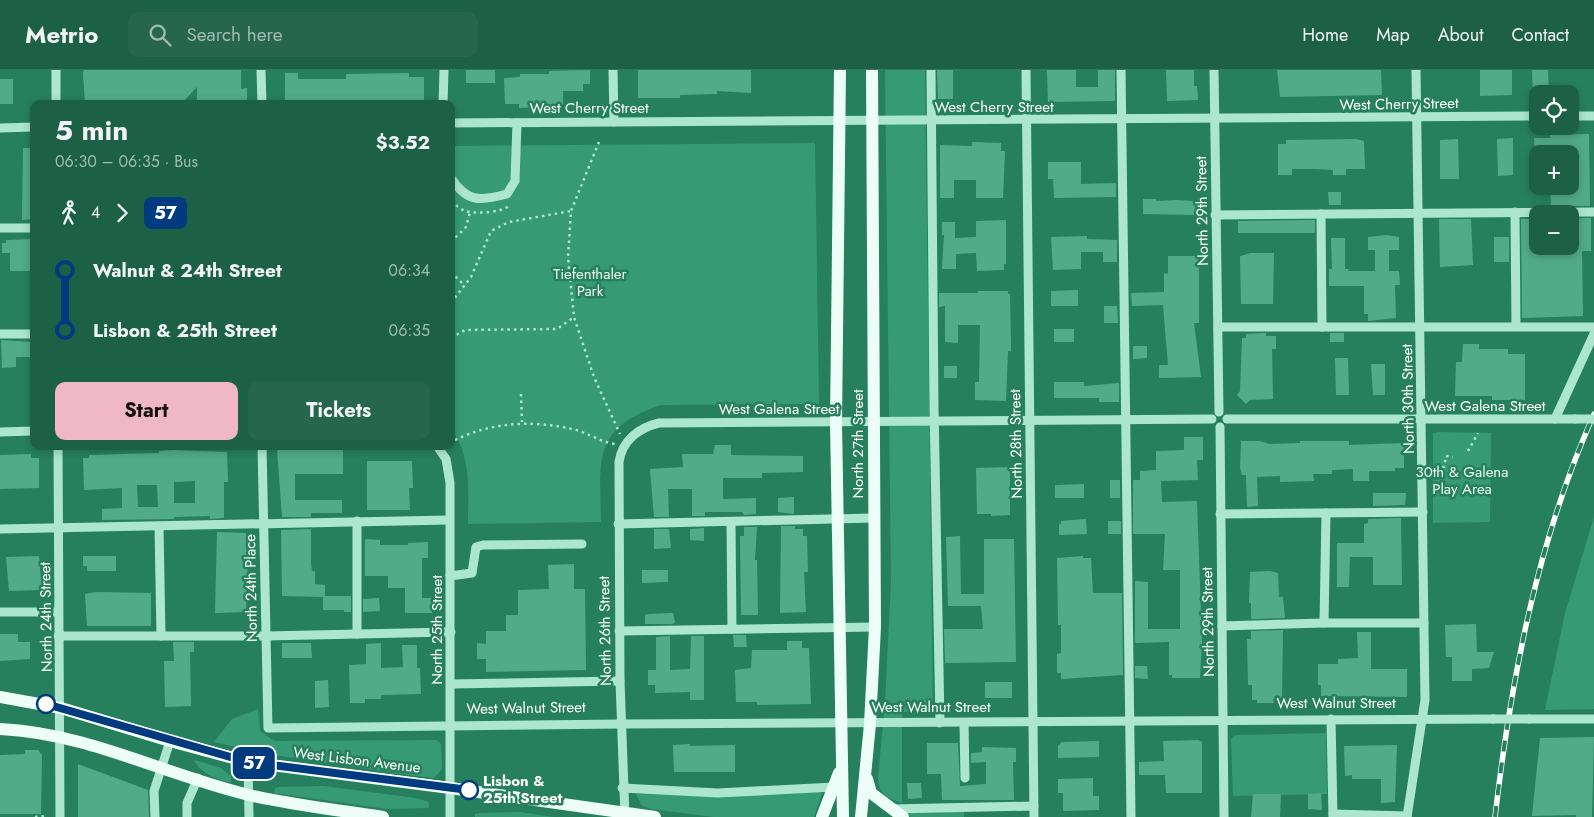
<!DOCTYPE html>
<meta charset="utf-8">
<style>
body{margin:0;font-family:Jost,sans-serif;background:#25664d;color:#f1f3f6;height:100vh;display:flex;flex-direction:column;font-size:19px;white-space:nowrap}
*{box-sizing:border-box;margin:0}
p{font-size:16px;color:#a0bbb3}
.icon{flex:none;width:28px;height:28px;fill:none;stroke:currentColor;stroke-width:2;stroke-linecap:round;stroke-linejoin:round}
.map{position:relative;flex:1;overflow:hidden}
.drawer{position:absolute;left:30px;top:30px;width:425px;height:350px;display:flex;flex-direction:column;background:#1c6046;border-radius:10px;box-shadow:0 2px 8px #0003}
.drawer>*{flex:none}
.badge{padding:0 10px;border-radius:8px;font-size:18px;line-height:32px}
.controls{position:absolute;left:1529px;top:15px;display:grid;gap:10px}
.controls a{display:grid;place-items:center;width:50px;height:50px;border-radius:10px;background:#1c6046;box-shadow:0 2px 8px #0003;font-size:25px}
.map>.badge{position:absolute;translate:-50% -50%;box-shadow:0 0 0 2px #fff}
.legs{display:flex;align-items:center;gap:8px;height:55px;padding:0 25px;font-size:16px}
.legs p{margin-inline-start:auto}
.head{display:flex;align-items:center;justify-content:space-between;height:85px;padding:0 25px}
h1{font-size:28px;font-weight:700;line-height:38px}
.button{display:flex;gap:10px;margin-top:auto;padding:10px 25px}
.button a{flex:1;height:58px;border-radius:10px;background:#f0b8c7;color:#111;font-size:20px;font-weight:700;line-height:58px;text-align:center}
.button a+a{background:#25664d;color:#f1f3f6}
ul{padding:0 25px;list-style:none}
li{display:flex;align-items:center;gap:18px;height:60px;font-size:19px}
li i{display:grid;place-items:center;width:8px;height:100%;margin:0 6px;background:currentColor}
li i::after{content:'';width:12px;height:12px;margin:-6px;border:4px solid;border-radius:50%;background:#1c6046}
li p{margin-inline-start:auto}
li:first-child i{background:linear-gradient(#0000 50%,currentColor 0)}
li:last-child i{background:linear-gradient(currentColor 50%,#0000 0)}
header{display:flex;align-items:center;gap:30px;box-sizing:border-box;height:70px;padding:0 25px;background:#1c6046;border-bottom:1px solid #3a755f}
header strong{font-size:24px}
nav{display:flex;gap:28px;margin-inline-start:auto;font-size:18px}
.search{width:350px;height:45px;background:#25664d;display:flex;align-items:center;gap:12px;box-sizing:border-box;padding:0 18px;border-radius:10px;color:#a0bbb3;font-size:19px}
.map>svg:first-child{display:block}
.green{fill:#369b74}
.building{fill:#52ab88;fill-rule:evenodd}
.lines{fill:none;stroke-linecap:round;stroke-linejoin:round}
.path{stroke:#ace6cf;stroke-width:2.5;stroke-dasharray:2.5 4;stroke-linecap:butt}
.minor{stroke:#ace6cf;stroke-width:9}
.major{stroke:#edfdf8;stroke-width:12}
.rail-casing{stroke:#fff;stroke-width:5.5}
.rail{stroke:#26805e;stroke-width:4;stroke-dasharray:11;stroke-linecap:butt}
.minor-bridge{stroke:#ace6cf;stroke-width:9}
.line-1-casing{stroke:#fff;stroke-width:11}
.line-1{stroke:#003b80;stroke-width:8}
.stop-1-dot{fill:#fff;stroke:#003b80;stroke-width:2.5}
.labels{text-anchor:middle;stroke-width:5;stroke-linejoin:round;paint-order:stroke}
.street-label{font-size:15px;fill:#fff;stroke:#26805e}
.park-label{font-size:15px;fill:#ecfbf5;stroke:#26805e}
.stop-label{font-size:15px;font-weight:bold;fill:#fff;stroke:#26805e;text-anchor:start}
</style>
<header>
<strong>Metrio</strong>
<div class="search"><svg class="icon" aria-label="search" viewBox="0 0 24 24"><circle cx="10" cy="10" r="6"/><path d="M15 15l6 6"/></svg>Search here</div>
<nav><a>Home</a><a>Map</a><a>About</a><a>Contact</a></nav>
</header>
<div class="map">
<svg width="1594" height="747" viewBox="0 0 1594 747">
<rect width="100%" height="100%" fill="#26805e"/>
<g class="green">
<path d="M885,0H925L933,642H902V733C887,728 879,725 878,708L885,632L891,511Z"/>
<path d="M815,73L819,334L661,335C592,358 600,390 601,452L468,454C468,421 472,386 451,359V76Z"/>
<polygon points="1438,362 1491,363 1490,452 1433,453 1433,363"/>
<polygon points="1594,447 1594,639 1545,640 1565,543"/>
<polygon points="258,639 260,661 274,671 436,670 441,674 442,699 434,708 416,706 267,684 214,672 232,649"/>
<polygon points="1326,663 1327,724 1233,726 1231,669 1236,665"/>
<path d="M195,690L221,698L231,706V713C214,708 204,705 194,691Z"/>
<polygon points="324,716 416,728 429,732 429,738 387,739 274,723 275,718 280,717"/>
<polygon points="815,721 822,723 814,747 714,747 651,739 641,735 636,724 719,725"/>
<polygon points="912,741 964,741 964,747 911,747 906,743"/>
<polygon points="520,742 553,747 475,747 475,744 480,743"/>
</g>
<g class="building">
<polygon points="84,0 241,0 241,19 247,18 247,34 197,34 197,17 181,34 138,34 138,31 85,34 83,3"/>
<rect x="466" y="0" width="29" height="13"/>
<polygon points="590,0 590,14 583,14 583,21 563,21 563,36 519,38 519,34 505,34 504,8 520,7 520,4 549,4 549,1"/>
<polygon points="638,0 751,0 751,23 717,21 717,24 680,25 680,28 638,28"/>
<polygon points="937,0 953,0 953,29 938,29"/>
<polygon points="1047,0 1076,0 1076,17 1098,17 1098,0 1115,0 1115,31 1048,32"/>
<polygon points="1166,0 1194,0 1194,16 1197,16 1198,30 1167,31"/>
<polygon points="1277,0 1381,0 1382,25 1280,27"/>
<polygon points="1480,0 1512,0 1512,25 1480,26"/>
<polygon points="1532,0 1548,0 1549,24 1533,24"/>
<polygon points="285,3 298,3 298,9 346,9 346,4 409,3 409,7 424,7 424,33 285,34"/>
<rect x="0" y="9" width="13" height="25"/>
<polygon points="1589,64 1590,136 1551,136 1550,116 1570,116 1570,84 1535,84 1534,68 1550,68 1550,65"/>
<polygon points="1513,68 1513,105 1498,106 1497,69"/>
<polygon points="1356,69 1364,71 1365,99 1346,99 1346,105 1333,105 1333,100 1315,99 1292,99 1292,105 1278,105 1278,74 1286,74 1286,70"/>
<polygon points="1458,69 1459,109 1440,109 1440,70"/>
<polygon points="972,72 1001,73 1001,81 1005,81 1003,128 976,128 976,110 954,110 954,128 940,128 940,75 972,76"/>
<polygon points="23,78 34,78 34,149 22,150"/>
<polygon points="1048,92 1081,92 1081,114 1116,113 1116,127 1054,128 1053,109 1048,109"/>
<polygon points="1328,122 1341,122 1341,135 1329,135"/>
<polygon points="1143,129 1156,129 1156,131 1176,130 1195,131 1195,145 1143,144"/>
<polygon points="1570,148 1591,148 1591,181 1582,181 1583,246 1522,248 1521,149 1538,149 1538,176 1570,176"/>
<polygon points="1439,149 1471,149 1473,195 1440,197"/>
<polygon points="1006,150 1006,194 1004,194 1004,200 977,201 976,183 956,184 956,199 942,199 944,165 942,165 942,152 955,152 955,168 976,167 976,151"/>
<polygon points="1315,150 1315,163 1238,163 1238,151"/>
<polygon points="1387,165 1399,167 1399,180 1389,180 1389,201 1399,201 1400,215 1395,215 1396,248 1368,251 1368,244 1364,244 1364,216 1329,216 1329,199 1332,199 1331,168 1345,168 1345,199 1349,199 1348,201 1375,201 1375,180 1368,180 1368,167"/>
<polygon points="1087,166 1087,169 1117,170 1117,192 1103,192 1103,182 1081,182 1081,199 1053,200 1051,167"/>
<rect x="1494" y="167" width="15" height="25"/>
<polygon points="34,169 34,201 10,201 10,183 2,183 2,173 6,173 6,170"/>
<polygon points="1251,183 1274,183 1273,234 1241,234 1240,186"/>
<polygon points="1168,186 1199,186 1199,253 1194,253 1201,307 1159,308 1159,295 1168,295 1163,235 1132,236 1131,223 1164,222 1164,203 1168,204"/>
<polygon points="1078,220 1078,236 1051,236 1051,221"/>
<polygon points="978,221 1008,221 1008,224 1010,224 1011,272 1011,281 1008,281 1006,331 975,330 975,312 979,312 980,255 958,255 958,273 945,272 945,236 939,237 939,223 978,223"/>
<polygon points="1104,236 1117,236 1118,253 1104,253"/>
<rect x="1054" y="259" width="20" height="13"/>
<polygon points="1266,263 1266,266 1276,266 1276,279 1272,279 1273,329 1250,330 1246,334 1237,325 1240,321 1242,268 1246,268 1246,264"/>
<rect x="1330" y="263" width="14" height="9"/>
<polygon points="1,270 32,272 32,287 16,287 16,297 2,298"/>
<polygon points="1463,274 1479,274 1479,279 1508,279 1508,284 1525,284 1525,330 1492,330 1492,326 1455,326 1456,292 1462,292"/>
<polygon points="1133,276 1147,276 1147,288 1133,289"/>
<polygon points="1335,288 1348,288 1349,325 1336,325"/>
<polygon points="1371,294 1385,294 1385,325 1373,325"/>
<rect x="944" y="296" width="13" height="12"/>
<polygon points="1054,312 1084,312 1084,316 1119,313 1119,332 1099,332 1099,328 1054,328"/>
<polygon points="1184,367 1203,367 1203,390 1197,390 1198,410 1161,411 1162,432 1197,431 1202,572 1200,608 1172,608 1172,605 1169,605 1169,572 1135,573 1135,511 1148,512 1148,559 1180,559 1180,500 1163,500 1165,464 1133,464 1133,410 1140,410 1140,401 1156,400 1156,381 1184,380"/>
<polygon points="1241,371 1259,371 1270,374 1300,373 1300,371 1349,371 1349,375 1404,373 1404,398 1395,398 1395,401 1369,401 1369,411 1353,411 1353,399 1332,400 1332,404 1313,404 1314,411 1280,412 1280,406 1257,407 1258,436 1247,437 1246,405 1242,405 1240,398"/>
<polygon points="715,375 731,375 731,385 803,386 803,402 762,403 762,408 723,408 723,429 756,428 756,444 744,445 742,442 705,442 705,446 692,446 692,419 668,419 669,447 654,447 650,399 683,397 682,384 713,384"/>
<polygon points="277,379 343,379 343,404 295,404 295,430 342,430 342,443 311,443 311,447 282,447"/>
<path d="M173,380L227,382L228,412H224V448L210,449V446L174,447V449L102,450V439L122,438V418L84,420L83,388H89V385L159,383V381ZM195,411V433H174V412ZM137,415H157L158,437H138Z"/>
<polygon points="31,384 31,388 39,388 39,418 0,419 0,385"/>
<polygon points="367,391 412,391 413,418 409,418 410,440 367,440"/>
<polygon points="1010,397 1010,445 991,446 991,444 977,444 976,398"/>
<rect x="1110" y="410" width="10" height="18"/>
<polygon points="1084,414 1084,428 1055,428 1055,415"/>
<polygon points="1373,423 1406,423 1405,435 1373,436"/>
<polygon points="794,427 794,444 778,442 778,428"/>
<polygon points="1401,448 1402,515 1373,515 1373,487 1350,487 1349,517 1337,517 1337,473 1364,473 1364,454 1368,453 1368,449"/>
<polygon points="1086,449 1087,464 1059,465 1059,454 1061,454 1061,451"/>
<rect x="1108" y="451" width="13" height="13"/>
<polygon points="781,456 795,456 795,459 803,459 803,466 807,466 808,502 804,502 806,542 780,543"/>
<polygon points="744,457 757,457 755,490 757,490 758,545 741,545 740,466 744,466"/>
<polygon points="704,458 704,471 690,470 690,459"/>
<polygon points="311,459 311,493 312,501 315,501 315,514 325,515 325,526 351,526 351,542 344,542 344,540 323,540 323,527 282,526 281,460"/>
<polygon points="654,459 669,459 671,478 654,479"/>
<polygon points="217,462 246,463 246,480 248,480 246,542 215,543"/>
<polygon points="960,466 961,524 984,524 984,469 1014,469 1016,592 945,593 944,559 983,559 981,536 948,536 946,467"/>
<polygon points="365,469 380,470 380,475 408,475 408,473 428,472 428,488 422,488 422,528 432,528 432,543 405,543 405,518 388,518 388,506 365,506"/>
<polygon points="39,486 42,520 9,521 6,487"/>
<polygon points="83,486 116,486 116,501 87,501 87,496 83,496"/>
<polygon points="1083,486 1083,488 1091,488 1093,523 1122,523 1123,605 1061,609 1061,603 1057,603 1057,584 1061,583 1061,555 1058,555 1057,488"/>
<polygon points="574,494 574,519 585,519 586,600 486,602 486,589 477,589 477,573 486,574 486,561 506,561 506,545 518,545 518,520 549,519 548,495"/>
<polygon points="642,500 668,500 668,512 642,513"/>
<polygon points="1270,501 1278,503 1279,527 1283,527 1285,548 1251,549 1251,534 1249,532 1250,502"/>
<polygon points="96,522 151,523 151,556 87,556 85,524"/>
<polygon points="379,528 380,541 363,542 363,529"/>
<polygon points="673,543 675,552 673,554 645,554 645,545 648,544"/>
<polygon points="1476,554 1477,582 1494,582 1489,598 1472,599 1472,611 1452,611 1452,587 1446,587 1445,555"/>
<polygon points="1283,560 1282,629 1273,629 1274,633 1257,633 1257,630 1252,630 1252,615 1248,615 1247,569 1251,569 1251,561"/>
<polygon points="1357,562 1371,562 1371,599 1407,599 1407,627 1321,626 1321,615 1318,615 1318,594 1338,594 1338,589 1358,588"/>
<polygon points="0,564 18,564 18,572 30,572 30,589 0,591"/>
<polygon points="733,565 746,565 747,577 734,577"/>
<polygon points="670,566 670,600 690,599 691,566 704,566 704,630 690,630 690,622 655,623 655,615 648,615 648,600 656,600 656,567"/>
<polygon points="787,571 802,571 802,578 809,578 811,634 757,635 757,632 736,632 735,600 751,598 752,580 787,580"/>
<polygon points="173,572 194,572 194,582 190,582 191,636 165,637 164,591 174,591"/>
<polygon points="282,573 311,573 312,588 282,588"/>
<polygon points="381,573 381,598 403,597 402,575 417,575 417,598 420,598 421,624 381,625 381,629 365,629 365,633 350,633 349,595 366,594 366,574"/>
<polygon points="1135,596 1147,596 1148,609 1135,608"/>
<polygon points="328,610 329,637 315,638 315,611"/>
<rect x="985" y="612" width="27" height="16"/>
<polygon points="1594,667 1592,747 1576,747 1576,745 1532,746 1540,668"/>
<polygon points="1198,670 1202,672 1202,723 1166,723 1165,705 1139,705 1139,692 1164,691 1163,671"/>
<polygon points="1099,671 1099,687 1058,688 1058,676 1062,672"/>
<polygon points="927,673 958,673 960,716 986,714 986,692 971,693 971,683 982,682 982,677 1016,678 1016,692 1013,692 1014,730 942,730 941,704 927,704"/>
<polygon points="690,674 690,676 735,675 735,702 674,702 673,675"/>
<polygon points="1397,675 1395,732 1381,733 1381,709 1352,709 1352,705 1345,706 1344,676"/>
<polygon points="25,680 38,680 42,685 41,744 0,744 0,685 25,684"/>
<polygon points="78,694 148,720 149,747 78,747"/>
<polygon points="1093,708 1093,726 1099,726 1099,740 1063,741 1063,723 1058,723 1058,709"/>
<polygon points="907,713 921,713 922,728 908,729"/>
<polygon points="1321,723 1322,740 1308,739 1308,724"/>
<polygon points="1253,724 1281,724 1280,747 1251,747"/>
</g>
<g class="lines">
<g class="path">
<polyline points="599,72 571,141 568,187 574,247 594,307 620,364"/>
<path d="M451,131C456,135 460,139 465,141C476,144 502,143 510,135"/>
<polyline points="451,172 466,157 470,142"/>
<polyline points="451,202 465,216"/>
<polyline points="451,233 471,207 491,161 509,152 571,141"/>
<polyline points="451,268 465,260 557,259 574,247"/>
<polyline points="521,324 522,352"/>
<path d="M455,370C492,352 532,350 572,359C587,362 600,372 615,374"/>
<polyline points="854,373 859,373"/>
<polyline points="1468,381 1478,363"/>
<polyline points="1436,399 1444,397 1446,386 1453,387"/>
<polyline points="35,747 47,746"/>
</g>
<g class="minor">
<polyline points="261,0 262,34"/>
<polyline points="613,0 614,52"/>
<polyline points="931,0 934,337 940,653"/>
<polyline points="1026,0 1034,747"/>
<polyline points="1121,0 1131,747"/>
<polyline points="1214,0 1219,342"/>
<polyline points="56,34 56,0"/>
<polyline points="443,34 444,0"/>
<polyline points="1570,46 1594,46"/>
<polyline points="451,53 1538,46"/>
<polyline points="0,58 34,57"/>
<path d="M451,108C467,133 481,131 507,124L515,111L517,53"/>
<polyline points="1515,142 1516,256"/>
<polyline points="1321,144 1322,257"/>
<polyline points="1215,145 1594,142"/>
<polyline points="0,158 34,158"/>
<polyline points="1218,257 1594,257"/>
<polyline points="0,264 34,264"/>
<polyline points="1227,349 1575,349"/>
<polyline points="1555,349 1594,264"/>
<polyline points="1220,357 1224,747"/>
<polyline points="0,362 34,361"/>
<polyline points="58,376 60,747"/>
<polyline points="262,376 268,658 621,654 1493,649"/>
<polyline points="437,376 446,389 450,413 450,747"/>
<polyline points="1326,443 1324,553 1424,553"/>
<polyline points="1220,444 1423,442"/>
<polyline points="357,451 357,564"/>
<polyline points="731,452 732,559"/>
<polyline points="618,454 874,448"/>
<polyline points="159,456 161,566"/>
<polyline points="0,459 449,450"/>
<polyline points="450,506 472,503 476,477 483,475 582,474"/>
<polyline points="0,542 58,542"/>
<polyline points="1222,556 1324,553"/>
<polyline points="619,561 875,557"/>
<polyline points="58,566 266,566 451,562"/>
<polyline points="451,614 620,611"/>
<polyline points="1331,649 1333,747"/>
<polyline points="1529,649 1594,649"/>
<polyline points="964,653 965,708"/>
<polyline points="248,692 249,747"/>
<polyline points="622,718 718,723 834,717"/>
<polyline points="892,739 1034,736"/>
<polyline points="1333,744 1407,746"/>
<polyline points="155,747 154,721 170,671"/>
<polyline points="187,747 187,733 198,708"/>
<path d="M625,747L620,611L619,392C622,371 638,358 659,353L1212,349"/>
<polyline points="1407,747 1425,630 1416,0"/>
</g>
<g class="major">
<polyline points="840,0 836,353 843,747"/>
<polyline points="0,627 61,638 170,671 248,692 450,718 655,747"/>
<path d="M0,659C88,663 165,705 249,725C292,735 339,740 383,747"/>
<polyline points="867,709 871,723 903,747"/>
<polyline points="822,747 839,703"/>
<polyline points="861,747 870,654 875,557 872,0"/>
</g>
<defs>
<path id="rail" d="M1495,747C1511,609 1537,472 1594,344"/>
</defs>
<use href="#rail" class="rail-casing"/>
<use href="#rail" class="rail"/>
<g class="minor-bridge">
<polyline points="1575,349 1594,349"/>
<polyline points="1493,649 1529,649"/>
</g>
</g>
<g class="lines">
<defs>
<polyline id="line-1" points="46,634 248,692 469,720"/>
</defs>
<use href="#line-1" class="line-1-casing"/>
<use href="#line-1" class="line-1"/>
</g>
<g class="stop-1-dot">
<circle cx="46" cy="634" r="9"/>
<circle cx="469" cy="720" r="9"/>
</g>
<g class="labels">
<g class="street-label">
<text transform="translate(1399 34) rotate(-1)" y="5">West Cherry Street</text>
<text x="994" y="42">West Cherry Street</text>
<text x="589" y="43">West Cherry Street</text>
<text transform="translate(1202 141) rotate(-91)" y="5">North 29th Street</text>
<text transform="translate(1408 329) rotate(-91)" y="5">North 30th Street</text>
<text x="1485" y="341">West Galena Street</text>
<text x="779" y="344">West Galena Street</text>
<text transform="translate(858 374) rotate(-90)" y="5">North 27th Street</text>
<text transform="translate(1016 374) rotate(-91)" y="5">North 28th Street</text>
<text transform="translate(251 518) rotate(-91)" y="5">North 24th Place</text>
<text transform="translate(46 547) rotate(-91)" y="5">North 24th Street</text>
<text transform="translate(1208 552) rotate(-91)" y="5">North 29th Street</text>
<text transform="translate(437 560) rotate(-90)" y="5">North 25th Street</text>
<text transform="translate(605 561) rotate(-91)" y="5">North 26th Street</text>
<text x="1336" y="638">West Walnut Street</text>
<text x="931" y="642">West Walnut Street</text>
<text transform="translate(526 638) rotate(-1)" y="5">West Walnut Street</text>
<text transform="translate(357 690) rotate(7)" y="5">West Lisbon Avenue</text>
</g>
<g class="park-label">
<text x="590" y="209">Tiefenthaler<tspan x="590" dy="17">Park</tspan></text>
<text x="1462" y="407">30th &amp; Galena<tspan x="1462" dy="17">Play Area</tspan></text>
</g>
<g class="stop-label">
<text x="483" y="716">Lisbon &amp;<tspan x="483" dy="17">25th Street</tspan></text>
</g>
</g>
</svg>
<div class="controls">
<a><svg class="icon" aria-label="locate" viewBox="0 0 24 24"><circle cx="12" cy="12" r="6"/><path d="M12 2v4M12 18v4M2 12h4M18 12h4"/></svg></a>
<a>+</a>
<a>−</a>
</div>
<b class="badge" style="left:254px;top:693px;background:#003b80;color:#fff">57</b>
<section class="drawer">
<div class="head"><div><h1>5 min</h1><p>06:30 – 06:35 · Bus</p></div><b>$3.52</b></div>
<div class="legs"><svg class="icon" aria-label="walk" viewBox="0 0 24 24"><circle cx="13" cy="4" r="2"/><path d="M13 8l-2 6 4 7M11 14l-3 7M7 12l3-4h3l4 4"/></svg>4<svg class="icon" aria-label="forward" viewBox="0 0 24 24"><path d="M9 5l7 7-7 7"/></svg><b class="badge" style="background:#003b80;color:#fff">57</b></div>
<ul>
<li><i style="color:#003b80"></i><b>Walnut &amp; 24th Street</b><p>06:34</p></li>
<li><i style="color:#003b80"></i><b>Lisbon &amp; 25th Street</b><p>06:35</p></li>
</ul>
<div class="button"><a>Start</a><a>Tickets</a></div>
</section>
</div>
